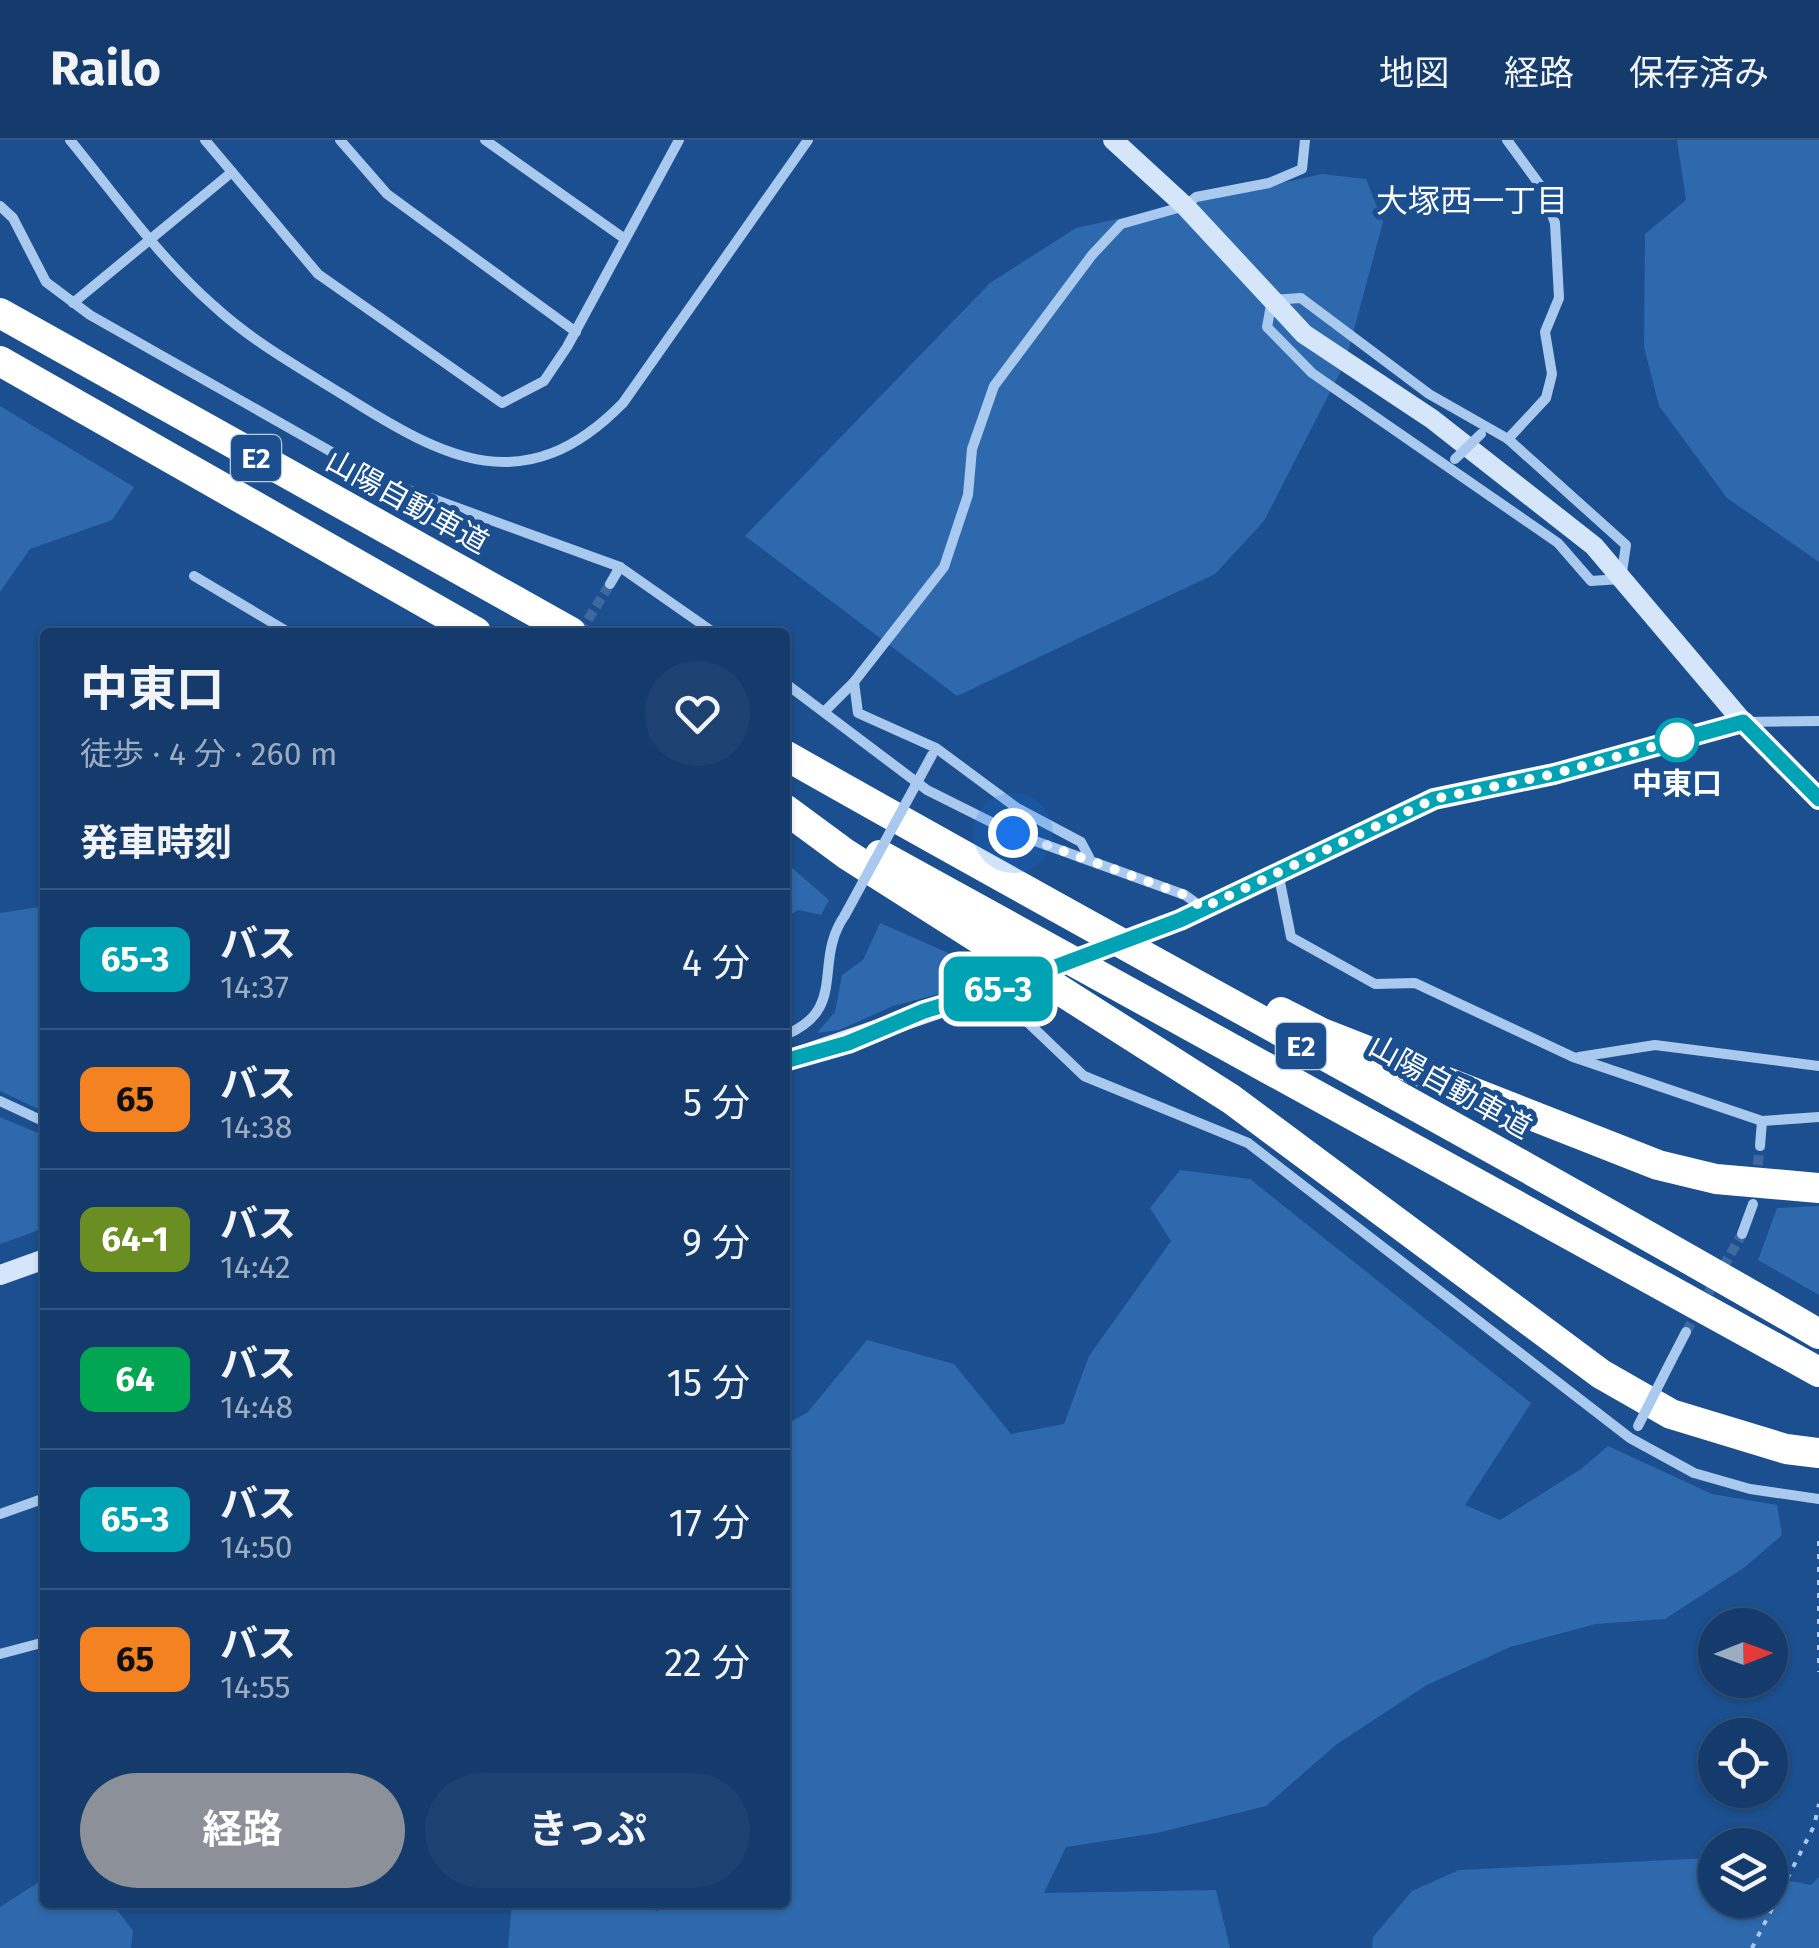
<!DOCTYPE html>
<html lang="ja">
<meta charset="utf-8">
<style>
body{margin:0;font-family:"Fira Sans","Noto Sans JP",sans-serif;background:#1d4271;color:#f1f3f6;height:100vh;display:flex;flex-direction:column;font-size:38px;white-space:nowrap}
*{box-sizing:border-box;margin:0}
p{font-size:32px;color:#9dadc1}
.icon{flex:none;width:55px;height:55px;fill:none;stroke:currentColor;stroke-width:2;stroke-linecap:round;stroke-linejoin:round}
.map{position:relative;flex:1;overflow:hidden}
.drawer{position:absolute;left:40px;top:488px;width:750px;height:1280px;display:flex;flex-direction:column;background:#143b6b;border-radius:10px;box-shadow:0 2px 8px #0004,0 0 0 2px #33557e}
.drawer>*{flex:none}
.badge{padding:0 20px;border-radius:15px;font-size:35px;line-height:65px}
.needle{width:65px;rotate:89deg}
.tools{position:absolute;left:1698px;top:1468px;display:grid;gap:20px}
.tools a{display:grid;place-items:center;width:90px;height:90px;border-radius:50%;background:#143b6b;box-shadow:0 2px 8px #0004,0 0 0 2px #33557e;font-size:50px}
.you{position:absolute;width:50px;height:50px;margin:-25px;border:8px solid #fff;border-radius:50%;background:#1a73e8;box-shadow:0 0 0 15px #1a73e833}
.map>.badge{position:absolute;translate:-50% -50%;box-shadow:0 0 0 5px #fff}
h2{padding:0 40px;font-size:38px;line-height:90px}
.round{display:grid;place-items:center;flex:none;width:105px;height:105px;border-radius:52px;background:#1d4271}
.head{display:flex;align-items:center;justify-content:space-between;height:170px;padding:0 40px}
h1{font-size:48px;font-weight:700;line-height:75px}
.primary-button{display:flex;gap:20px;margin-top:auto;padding:20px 40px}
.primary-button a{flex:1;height:115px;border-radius:60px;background:#8c9099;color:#fff;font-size:40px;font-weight:700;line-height:115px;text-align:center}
.primary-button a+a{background:#1d4271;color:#f1f3f6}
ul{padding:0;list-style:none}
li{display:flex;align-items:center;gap:30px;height:140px;padding:0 40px;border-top:2px solid #33557e}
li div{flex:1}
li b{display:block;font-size:38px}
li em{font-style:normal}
li .badge{min-width:110px;font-weight:700;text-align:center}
header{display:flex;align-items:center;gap:60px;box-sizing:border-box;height:140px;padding:0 50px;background:#143b6b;border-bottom:2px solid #33557e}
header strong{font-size:48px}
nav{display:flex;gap:55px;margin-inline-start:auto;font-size:35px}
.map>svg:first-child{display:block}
.green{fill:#2e69ad}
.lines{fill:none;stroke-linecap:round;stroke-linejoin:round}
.street-tunnel{stroke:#3d69a0;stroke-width:10;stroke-dasharray:10 5;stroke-linecap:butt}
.secondary-tunnel{stroke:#3d69a0;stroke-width:20;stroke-dasharray:20 10;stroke-linecap:butt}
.path{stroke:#a9c9ee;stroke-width:4;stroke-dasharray:5 8;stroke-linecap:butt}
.street{stroke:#a9c9ee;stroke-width:10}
.secondary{stroke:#d6e6fa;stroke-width:20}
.highway{stroke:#fff;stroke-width:30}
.street-bridge{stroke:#a9c9ee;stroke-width:10}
.line-casing{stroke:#fff;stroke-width:22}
.line{stroke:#00a3b4;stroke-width:15}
.walk{stroke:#fff;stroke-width:10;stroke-dasharray:0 18}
.stop-dot{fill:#fff;stroke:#00a3b4;stroke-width:5}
.labels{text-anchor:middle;stroke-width:10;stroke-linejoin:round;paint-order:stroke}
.shield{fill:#1b4f8f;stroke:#bbcadd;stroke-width:2.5}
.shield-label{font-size:28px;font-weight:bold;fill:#fff}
.street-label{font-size:30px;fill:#fff;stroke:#1b4f8f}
.stop-label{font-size:30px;font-weight:bold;fill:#fff;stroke:#1b4f8f}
.neighbourhood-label{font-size:32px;fill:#fff;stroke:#1b4f8f}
</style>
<header>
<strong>Railo</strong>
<nav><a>地図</a><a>経路</a><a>保存済み</a></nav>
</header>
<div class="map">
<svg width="1819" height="1808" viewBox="0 0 1819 1808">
<rect width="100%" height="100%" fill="#1b4f8f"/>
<g class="green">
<polygon points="1677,0 1819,0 1819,422 1727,358 1659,266 1644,207 1645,94 1686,60"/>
<polygon points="1322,34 1366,39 1383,82 1345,223 1264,381 1215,434 957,556 745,396 990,143 1076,88"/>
<polygon points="0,266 134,347 112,380 30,409 0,452"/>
<polygon points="785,722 829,760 821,775 799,770 785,777"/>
<polygon points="45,766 45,972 0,951 0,773"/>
<polygon points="880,783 987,830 977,844 893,866 839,890 817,893 835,872 842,835 863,820"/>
<polygon points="0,977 45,996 45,1088 0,1104"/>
<polygon points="1180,1030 1250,1039 1531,1263 1465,1365 1500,1380 1581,1329 1608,1306 1712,1354 1777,1365 1782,1395 1745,1427 1665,1479 1596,1484 1510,1507 1427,1545 1337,1604 1266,1666 1157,1693 1066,1707 1044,1753 1216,1750 1230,1808 508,1808 512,1763 628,1763 658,1771 668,1763 785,1762 785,1285 808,1272 867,1200 954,1224 1011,1294 1064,1284 1089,1216 1171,1101 1150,1068"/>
<polygon points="1819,1066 1819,1155 1758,1120 1777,1068"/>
<polygon points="1710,1718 1715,1720 1715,1760 1770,1760 1770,1737 1811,1745 1819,1737 1819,1808 1372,1808 1373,1797 1412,1751 1459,1730"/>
<polygon points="45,1738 45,1762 112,1763 133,1791 131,1808 0,1808 0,1767"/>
</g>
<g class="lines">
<g class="street-tunnel">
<polyline points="580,492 610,444"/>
<polyline points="1756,1040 1760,1006"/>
<polyline points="1686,1192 1742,1094"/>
</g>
<polyline class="secondary-tunnel" points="1067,823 1180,780"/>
<g class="path">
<polyline points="1819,1401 1819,1532"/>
<polyline points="1752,1808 1814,1686 1819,1664"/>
</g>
<g class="street">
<path d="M70,0C116,56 159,118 214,166C253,202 300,228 345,256C445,319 525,363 623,263L808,0"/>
<polyline points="205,0 318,134 502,263 544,241 567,207 679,0"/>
<polyline points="340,0 387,54 576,192"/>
<polyline points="485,0 625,99"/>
<polyline points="1507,0 1542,48 1555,83 1559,158 1545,192 1552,234 1546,258 1508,299"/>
<polyline points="0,66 13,78 46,142 90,175 381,340 620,427 713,492"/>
<polygon points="1301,158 1429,254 1508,299 1626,405 1621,439 1591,441 1558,403 1312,233 1267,187 1272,160"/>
<polyline points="73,163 232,32"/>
<polyline points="194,436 288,492"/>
<polyline points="610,444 620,427"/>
<polyline points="854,542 858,573 936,608 1017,668 1081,702 1089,717"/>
<polyline points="785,543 927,650 1013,693 1185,755 1203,768"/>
<polyline points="825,571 854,542 944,427 968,355 972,309 994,246 1092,115 1121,84 1185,66 1196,57 1269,43 1302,29 1305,0"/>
<polyline points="1745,582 1819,581"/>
<polyline points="1278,732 1291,797 1375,844 1415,843 1573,917 1762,981 1819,977"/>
<polyline points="995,851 1084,936 1248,1003 1630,1298 1694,1333 1750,1349 1819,1359"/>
<path d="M785,895C849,869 812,822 845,775"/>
<polyline points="1579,917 1655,905 1819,926"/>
<polyline points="0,961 45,982"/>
<polyline points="1760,1006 1762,981"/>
<polyline points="1742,1094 1753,1064"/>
<polyline points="1671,1221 1686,1192"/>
<polyline points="0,1374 45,1358"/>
<polyline points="0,1514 45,1502"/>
</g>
<g class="secondary">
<polyline points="1113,0 1185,66 1304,194 1432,279 1594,406 1743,582 1819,659"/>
<polyline points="1180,780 1434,659 1554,634 1743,582"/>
<polyline points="785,921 1014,843"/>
<polyline points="0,1135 45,1119"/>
</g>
<g class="highway">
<polyline points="0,173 571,492"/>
<polyline points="0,221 476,492"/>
<path d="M785,615C1128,810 1478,996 1819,1194"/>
<polyline points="785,669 846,714 1231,959 1601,1234 1671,1274 1786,1309 1819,1313"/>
<polyline points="880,715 1819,1232"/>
<polyline points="1281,872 1322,893 1658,1025 1716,1039 1819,1048"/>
</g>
<g class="street-bridge">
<polyline points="1455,319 1481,294"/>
<polyline points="845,775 932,615"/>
<polyline points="1638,1286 1671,1221"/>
</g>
</g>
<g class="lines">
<defs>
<polyline id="line" points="785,921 848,903 924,871 994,850 1180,780 1434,659 1554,634 1743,582 1819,659"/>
</defs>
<use href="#line" class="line-casing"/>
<use href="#line" class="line"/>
<polyline class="walk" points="1013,693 1185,755 1203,768 1434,659 1554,634 1677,600"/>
</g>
<circle class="stop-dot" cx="1677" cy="600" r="20"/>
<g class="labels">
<g class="shield">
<rect x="231" y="295" width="50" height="46" rx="8"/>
<rect x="1276" y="883" width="50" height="46" rx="8"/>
</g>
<g class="shield-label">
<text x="256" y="328">E2</text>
<text x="1301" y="916">E2</text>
</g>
<g class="street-label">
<text transform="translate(407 362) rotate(29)" y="10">山陽自動車道</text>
<text transform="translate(1450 947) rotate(29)" y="10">山陽自動車道</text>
</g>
<g class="stop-label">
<text x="1677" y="654">中東口</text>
</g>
<g class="neighbourhood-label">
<text x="1472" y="72">大塚西一丁目</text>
</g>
</g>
</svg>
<div class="tools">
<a><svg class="needle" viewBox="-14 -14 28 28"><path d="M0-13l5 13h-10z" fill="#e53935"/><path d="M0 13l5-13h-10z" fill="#9dadc1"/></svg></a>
<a><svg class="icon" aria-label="locate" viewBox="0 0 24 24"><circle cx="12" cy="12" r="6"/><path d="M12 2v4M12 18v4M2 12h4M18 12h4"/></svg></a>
<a><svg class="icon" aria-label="layers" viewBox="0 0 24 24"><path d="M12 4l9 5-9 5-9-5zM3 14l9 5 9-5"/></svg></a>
</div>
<div class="you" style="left:1013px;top:693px"></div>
<b class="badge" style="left:998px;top:849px;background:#00a3b4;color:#fff">65-3</b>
<section class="drawer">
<div class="head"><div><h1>中東口</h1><p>徒歩 · 4 分 · 260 m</p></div><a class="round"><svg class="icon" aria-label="heart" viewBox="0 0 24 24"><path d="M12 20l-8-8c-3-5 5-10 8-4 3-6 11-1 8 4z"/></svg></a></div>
<h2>発車時刻</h2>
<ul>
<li><span class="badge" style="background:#00a3b4;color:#fff">65-3</span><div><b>バス</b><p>14:37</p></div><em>4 分</em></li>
<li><span class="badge" style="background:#f58220;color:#111">65</span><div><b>バス</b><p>14:38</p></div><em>5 分</em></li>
<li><span class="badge" style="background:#6b8e23;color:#fff">64-1</span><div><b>バス</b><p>14:42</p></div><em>9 分</em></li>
<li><span class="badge" style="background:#00a651;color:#fff">64</span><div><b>バス</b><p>14:48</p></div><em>15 分</em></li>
<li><span class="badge" style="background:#00a3b4;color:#fff">65-3</span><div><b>バス</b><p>14:50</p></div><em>17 分</em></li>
<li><span class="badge" style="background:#f58220;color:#111">65</span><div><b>バス</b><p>14:55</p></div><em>22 分</em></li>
</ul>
<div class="primary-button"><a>経路</a><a>きっぷ</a></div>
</section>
</div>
